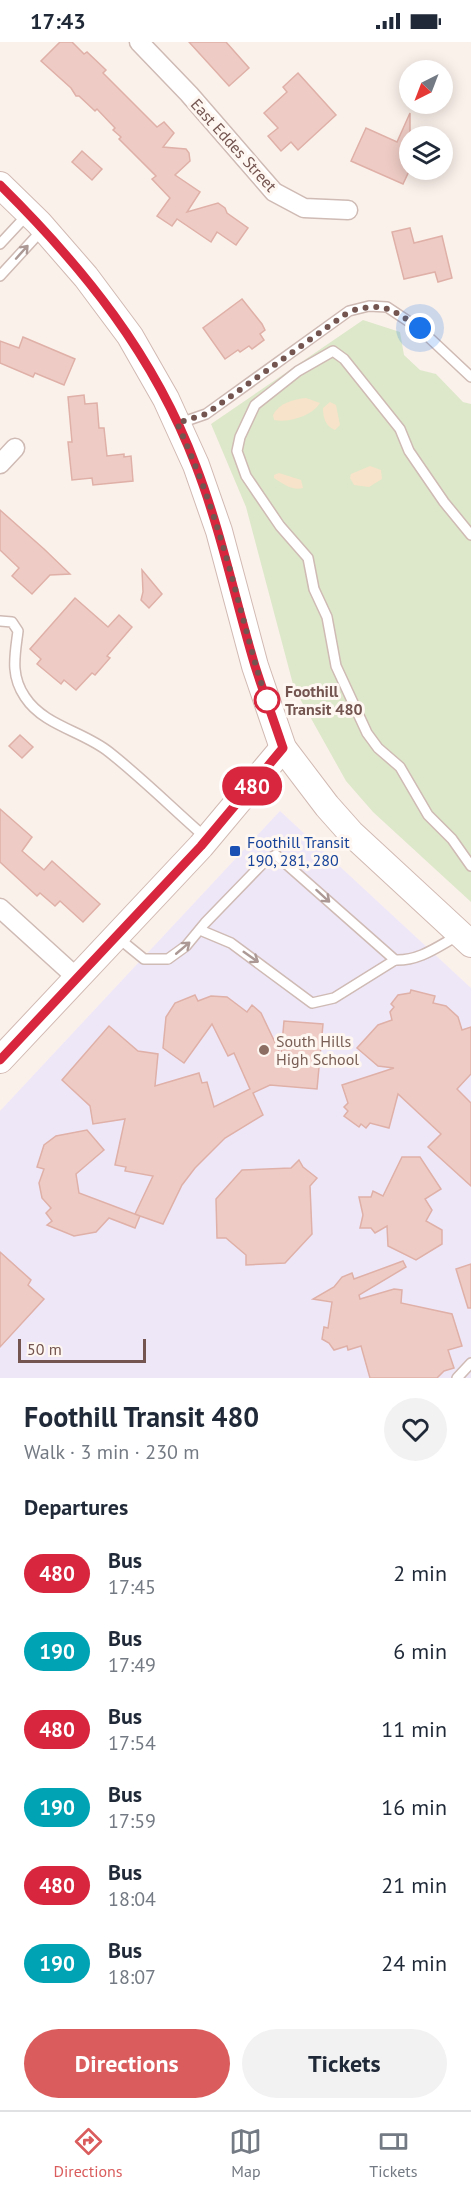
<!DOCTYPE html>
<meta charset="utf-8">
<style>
body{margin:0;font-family:"PT Sans",sans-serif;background:#f2f2f3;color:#1f2937;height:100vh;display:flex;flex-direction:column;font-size:22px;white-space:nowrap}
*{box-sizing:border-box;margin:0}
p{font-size:20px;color:#747a83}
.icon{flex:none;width:33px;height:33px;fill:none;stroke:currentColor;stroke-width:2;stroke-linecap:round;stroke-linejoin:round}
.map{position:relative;height:1336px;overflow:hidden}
.sheet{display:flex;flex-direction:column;background:#fff;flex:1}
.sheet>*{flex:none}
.badge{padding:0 12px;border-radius:20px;font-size:21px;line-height:39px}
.needle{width:39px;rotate:222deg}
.buttons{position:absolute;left:399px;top:18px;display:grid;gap:12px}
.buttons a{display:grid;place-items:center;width:54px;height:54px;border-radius:50%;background:#fff;box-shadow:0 3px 15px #0003;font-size:30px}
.scale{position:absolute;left:18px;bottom:15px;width:128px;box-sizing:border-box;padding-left:6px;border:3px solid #745550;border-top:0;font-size:16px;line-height:21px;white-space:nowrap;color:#745550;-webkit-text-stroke:4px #fef6f1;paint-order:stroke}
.you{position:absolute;width:30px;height:30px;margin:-15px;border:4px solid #fff;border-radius:50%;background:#1a73e8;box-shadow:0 0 0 9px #1a73e833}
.map>.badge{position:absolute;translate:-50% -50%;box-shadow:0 0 0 3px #fff}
h2{padding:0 24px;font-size:22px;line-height:54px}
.round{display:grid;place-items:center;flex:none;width:63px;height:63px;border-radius:32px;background:#f2f2f3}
.overview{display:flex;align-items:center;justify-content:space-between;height:102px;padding:0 24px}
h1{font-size:28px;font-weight:800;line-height:45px}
.action{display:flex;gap:12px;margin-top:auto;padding:12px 24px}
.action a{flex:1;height:69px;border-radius:36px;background:#da5c5c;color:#fff;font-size:24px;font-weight:800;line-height:69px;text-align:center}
.action a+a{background:#f2f2f3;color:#1f2937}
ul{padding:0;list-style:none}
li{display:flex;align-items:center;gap:18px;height:78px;padding:0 24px}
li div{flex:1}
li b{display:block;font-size:22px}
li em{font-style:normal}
li .badge{min-width:66px;font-weight:700;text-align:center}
.status{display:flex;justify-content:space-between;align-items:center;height:42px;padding:0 30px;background:#fff;direction:ltr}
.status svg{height:16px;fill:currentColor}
.tabs{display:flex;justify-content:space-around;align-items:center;height:84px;border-top:2px solid #e0e1e3;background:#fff;font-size:16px;color:#747a83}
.tabs a{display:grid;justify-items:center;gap:3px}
.tabs .on{color:#da5c5c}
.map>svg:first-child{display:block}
.education{fill:#eee7f8}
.green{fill:#dde8ca}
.sand{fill:#f7e3c9}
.building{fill:#eeccc5;stroke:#dfb0a7;stroke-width:1.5}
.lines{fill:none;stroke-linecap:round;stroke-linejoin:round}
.service-casing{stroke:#cfbab4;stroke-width:12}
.minor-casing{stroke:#cfbab4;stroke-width:21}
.secondary-casing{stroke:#d1b9b2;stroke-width:28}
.service{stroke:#fff;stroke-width:9}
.minor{stroke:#fff;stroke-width:18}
.secondary{stroke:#fff;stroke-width:26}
.oneway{stroke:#ac9996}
.line-casing{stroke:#fff;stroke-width:14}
.line{stroke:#d7263d;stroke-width:9}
.walk{stroke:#745550;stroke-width:6;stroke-dasharray:0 10.8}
.stop-dot{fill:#fff;stroke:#d7263d;stroke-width:3}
.transit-dot{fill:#1a4fb4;stroke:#fef6f1;stroke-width:2}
.education-dot{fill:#8d6e63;stroke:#fef6f1;stroke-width:2}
.labels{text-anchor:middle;stroke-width:6;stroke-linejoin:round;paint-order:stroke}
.street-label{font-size:16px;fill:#745550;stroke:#fef6f1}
.stop-label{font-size:16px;font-weight:bold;fill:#745550;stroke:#fef6f1;text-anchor:start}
.transit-label{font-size:16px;fill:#164399;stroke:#fef6f1;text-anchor:start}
.education-label{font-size:16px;fill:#785e54;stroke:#fef6f1;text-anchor:start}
</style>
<div class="status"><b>17:43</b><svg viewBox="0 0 49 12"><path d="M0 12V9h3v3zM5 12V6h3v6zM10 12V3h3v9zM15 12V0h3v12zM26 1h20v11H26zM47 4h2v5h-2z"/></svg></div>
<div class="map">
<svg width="471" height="1336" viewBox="0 0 471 1336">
<rect width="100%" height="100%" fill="#fbf1eb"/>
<polygon class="education" points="280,769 471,946 471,1336 0,1336 0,1069"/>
<polygon class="green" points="363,278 400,290 404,313 420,328 436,332 463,360 471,362 471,860 373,770 346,739 294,646 246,465 211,382"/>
<g class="sand">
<path d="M306,356L320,361C312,374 288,381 274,378L273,373C279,361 294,357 306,356Z"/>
<path d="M330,360L336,363L340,383L335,388C325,384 323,375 323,366Z"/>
<polygon points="370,424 381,428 382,437 369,445 354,443 350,436 351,432"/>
<path d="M279,431L301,438L303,446C293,449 283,442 274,436V433Z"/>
</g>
<g class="building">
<polygon points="60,0 72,0 84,12 87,10 106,28 103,31 157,85 164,80 174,91 163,105 186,107 189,111 190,119 175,133 200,150 187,170 218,161 225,166 227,171 248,186 236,203 217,190 211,200 177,177 172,184 157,174 170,156 152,137 156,134 119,97 121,95 113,88 115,86 97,67 95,69 79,54 76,54 71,46 41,19"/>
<polygon points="189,0 226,0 249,26 229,44"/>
<polygon points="298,31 336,73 298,108 291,100 281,109 268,94 278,86 264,71 287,50 283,45"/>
<polygon points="410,71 410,127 403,142 351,119 366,86 397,100"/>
<polygon points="82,109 102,127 92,138 72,120"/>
<polygon points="410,186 414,201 442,194 452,236 438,240 435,230 404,237 392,190"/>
<polygon points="242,257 262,282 265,288 260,292 264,298 252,307 249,304 240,310 238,308 225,317 203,286"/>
<polygon points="23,295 75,317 64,343 35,331 33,335 0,321 0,299 19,306"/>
<polygon points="84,353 85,362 97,361 99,386 104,386 107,414 124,412 124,415 131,414 133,439 93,443 92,436 72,438 68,400 72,400 68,355"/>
<polygon points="0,468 44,507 70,532 50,533 32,552 12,534 19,526 0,508"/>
<polygon points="142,528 162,552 149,566 141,558 143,550"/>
<polygon points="75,556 108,585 119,573 132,585 107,614 110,616 95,633 92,631 76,648 64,638 61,642 37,622 41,617 30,607"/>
<polygon points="20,693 33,705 22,716 9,704"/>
<polygon points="0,767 32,795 22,809 44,828 52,819 100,862 83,880 60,859 55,864 40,851 37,854 0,820"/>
<polygon points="411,948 435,954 433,961 446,964 458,975 462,988 471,985 471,1032 457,1047 471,1061 471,1144 428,1105 441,1092 398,1052 389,1086 370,1081 366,1086 361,1082 359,1085 344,1074 348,1069 344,1065 348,1061 342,1043 394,1026 378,1024 357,1006 378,983 392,978 390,970 394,965 391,962 398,953 410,951"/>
<polygon points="195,953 198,959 211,954 227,955 247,970 252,963 261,971 281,1013 284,979 323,982 317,1047 270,1043 253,1051 263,1073 225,1096 195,1126 182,1143 163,1182 140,1174 135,1186 109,1176 96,1190 74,1194 47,1183 52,1179 46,1171 51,1166 42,1156 39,1141 44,1127 37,1125 44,1103 56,1094 87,1088 104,1108 76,1132 79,1151 140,1174 135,1172 153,1134 125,1129 126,1125 115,1123 125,1077 93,1082 90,1064 62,1038 109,984 138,1009 158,1012 155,1044 199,1031 202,1041 207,1040 214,1065 250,1047 234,1011 228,1014 212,982 184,1021 163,1006 166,975 175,961"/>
<polygon points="402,1115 420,1115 441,1147 425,1157 432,1168 426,1179 442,1188 442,1202 416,1218 388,1204 387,1184 375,1191 371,1186 360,1186 363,1173 359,1155 371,1155 373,1149 383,1154"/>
<polygon points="299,1118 303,1125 317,1136 310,1144 312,1192 285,1221 246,1223 246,1213 226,1196 217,1196 216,1157 242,1128 291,1126"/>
<polygon points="0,1210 31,1238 28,1243 44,1257 0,1305"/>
<polygon points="403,1219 406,1225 359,1253 360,1257 394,1247 402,1248 401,1261 452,1272 462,1304 448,1308 454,1326 444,1329 437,1336 370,1336 361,1304 348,1308 347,1304 334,1308 329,1301 322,1297 324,1285 328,1286 332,1260 313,1257 334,1245 342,1235 352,1231 354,1237"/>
<polygon points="471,1222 471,1266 468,1266 456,1227"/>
</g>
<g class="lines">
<defs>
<g id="service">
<polyline points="0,202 27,173"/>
<polyline points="0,234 43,187"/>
<polyline points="180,381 206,372 349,269 369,264 387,265 420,287 471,335"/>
<polyline points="471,493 444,460 409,409 400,387 344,317 333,309 298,329 255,363 240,395 237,409 246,434 280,484 308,516 314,547 327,575 336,624 367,691 378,706 400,725 428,773 452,797 471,824"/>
<path d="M0,579L12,580L18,589C15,613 10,633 25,655C44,684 83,689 109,710C142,736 173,767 205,795"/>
<polyline points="200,888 231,901 312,961 334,956 395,918"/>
<path d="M117,895L144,917H168L186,904L205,881L265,819L276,813L395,918C419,919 437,905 457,894"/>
<polyline points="457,1336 471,1321"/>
</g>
<g id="minor">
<polyline points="139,0 189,52 274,150 304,166 348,168"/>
<polyline points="0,422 15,406"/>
<polyline points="0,866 76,935"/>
</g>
<g id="secondary">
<polyline points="0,143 39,181 86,235 130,294 166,357 196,423 219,489 255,624 283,706 327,764 351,791 471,902"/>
<polyline points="0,1018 201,804 283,706"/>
</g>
</defs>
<use href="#service" class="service-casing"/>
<use href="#minor" class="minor-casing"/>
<use href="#secondary" class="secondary-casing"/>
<use href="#service" class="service"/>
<use href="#minor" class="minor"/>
<use href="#secondary" class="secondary"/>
</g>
<defs><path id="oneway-shaft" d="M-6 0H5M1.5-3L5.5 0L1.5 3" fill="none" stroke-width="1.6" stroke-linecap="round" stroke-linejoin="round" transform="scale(1.5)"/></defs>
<g class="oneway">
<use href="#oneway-shaft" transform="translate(22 210) rotate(-48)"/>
<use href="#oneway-shaft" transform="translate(323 854) rotate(42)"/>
<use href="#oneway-shaft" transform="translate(183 906) rotate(-40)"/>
<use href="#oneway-shaft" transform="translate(251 915) rotate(35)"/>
</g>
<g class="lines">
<defs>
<path id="line" d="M0,143C84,226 154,313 196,424C221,489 235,557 255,624C264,652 274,679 283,706L201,804L0,1018"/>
</defs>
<use href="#line" class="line-casing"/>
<use href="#line" class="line"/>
<path class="walk" d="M267,658L269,665C249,607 237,547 218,488C207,452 193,416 177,381L206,372L350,269C387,260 390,267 420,286"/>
</g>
<circle class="stop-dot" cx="267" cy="658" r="12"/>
<rect class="transit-dot" x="229" y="803" width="12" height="12" rx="3"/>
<circle class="education-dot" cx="264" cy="1008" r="6"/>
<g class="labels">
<g class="street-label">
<text transform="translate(234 103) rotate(48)" y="6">East Eddes Street</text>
</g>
<g class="stop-label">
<text x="285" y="655">Foothill<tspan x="285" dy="18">Transit 480</tspan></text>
</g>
<g class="transit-label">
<text x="247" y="806">Foothill Transit<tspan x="247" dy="18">190, 281, 280</tspan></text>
</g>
<g class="education-label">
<text x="276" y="1005">South Hills<tspan x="276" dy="18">High School</tspan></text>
</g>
</g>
</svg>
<div class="buttons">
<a><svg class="needle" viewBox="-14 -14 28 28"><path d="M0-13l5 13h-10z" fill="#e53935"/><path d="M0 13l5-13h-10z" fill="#747a83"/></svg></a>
<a><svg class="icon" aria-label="layers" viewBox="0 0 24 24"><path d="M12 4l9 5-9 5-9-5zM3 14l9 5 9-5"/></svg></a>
</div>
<div class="scale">50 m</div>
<div class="you" style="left:420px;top:286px"></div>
<b class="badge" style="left:252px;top:744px;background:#d7263d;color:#fff">480</b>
</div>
<section class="sheet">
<div class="overview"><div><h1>Foothill Transit 480</h1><p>Walk · 3 min · 230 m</p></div><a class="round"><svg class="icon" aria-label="heart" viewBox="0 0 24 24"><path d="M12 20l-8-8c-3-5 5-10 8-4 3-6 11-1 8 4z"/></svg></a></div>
<h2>Departures</h2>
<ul>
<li><span class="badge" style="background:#d7263d;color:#fff">480</span><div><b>Bus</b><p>17:45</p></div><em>2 min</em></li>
<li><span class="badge" style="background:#00a3b4;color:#fff">190</span><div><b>Bus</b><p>17:49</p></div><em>6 min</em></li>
<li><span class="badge" style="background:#d7263d;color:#fff">480</span><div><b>Bus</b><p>17:54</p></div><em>11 min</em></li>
<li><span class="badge" style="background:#00a3b4;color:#fff">190</span><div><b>Bus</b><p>17:59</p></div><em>16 min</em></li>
<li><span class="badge" style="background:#d7263d;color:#fff">480</span><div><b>Bus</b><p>18:04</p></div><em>21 min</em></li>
<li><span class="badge" style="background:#00a3b4;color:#fff">190</span><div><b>Bus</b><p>18:07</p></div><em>24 min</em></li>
</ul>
<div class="action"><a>Directions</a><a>Tickets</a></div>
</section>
<nav class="tabs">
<a class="on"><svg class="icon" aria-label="directions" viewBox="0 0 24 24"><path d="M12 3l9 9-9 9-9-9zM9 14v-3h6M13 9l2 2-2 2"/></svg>Directions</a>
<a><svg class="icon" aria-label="map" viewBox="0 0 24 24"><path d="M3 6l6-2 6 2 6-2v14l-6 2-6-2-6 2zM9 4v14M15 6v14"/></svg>Map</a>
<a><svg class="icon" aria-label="tickets" viewBox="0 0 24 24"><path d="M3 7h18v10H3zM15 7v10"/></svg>Tickets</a>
</nav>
